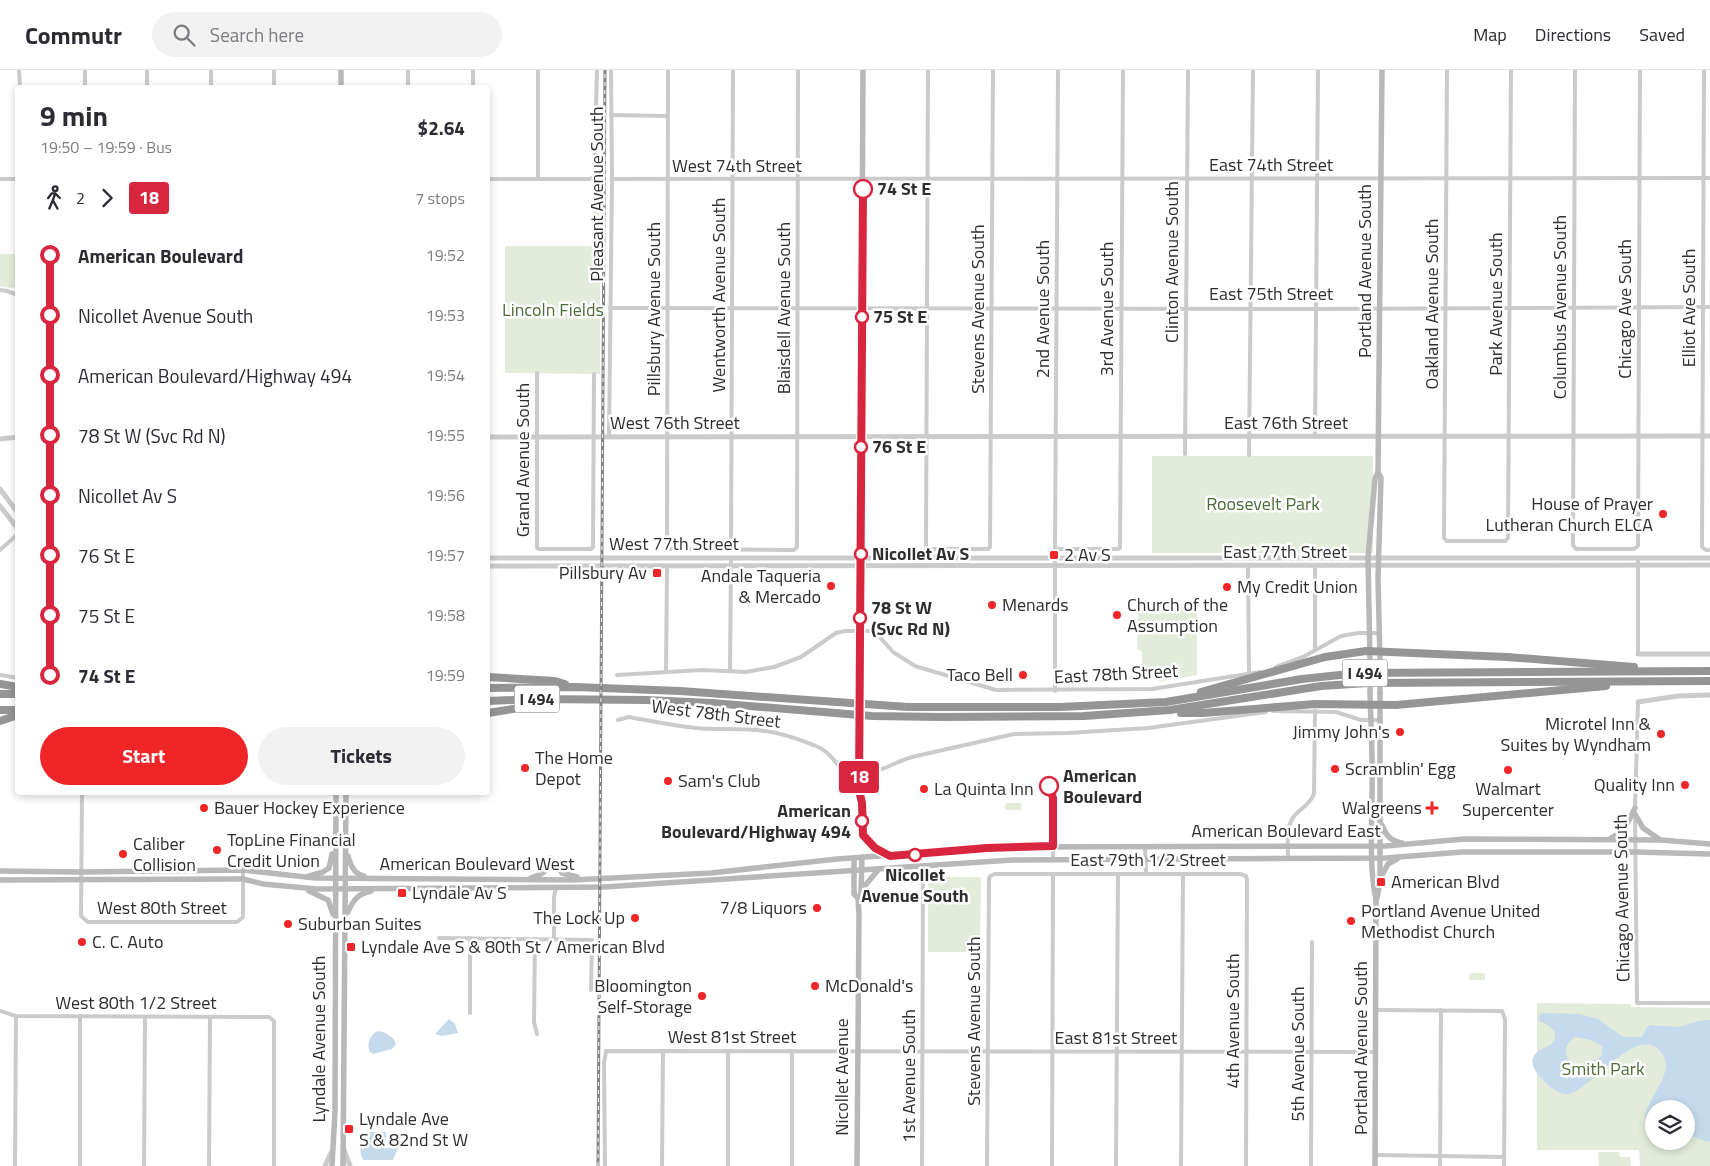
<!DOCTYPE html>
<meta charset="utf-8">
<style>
body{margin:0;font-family:"Titillium Web",sans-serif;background:#f2f2f3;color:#2b2b33;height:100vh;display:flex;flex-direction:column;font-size:19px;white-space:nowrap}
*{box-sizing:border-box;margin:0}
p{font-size:16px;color:#7c7c81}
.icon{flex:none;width:28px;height:28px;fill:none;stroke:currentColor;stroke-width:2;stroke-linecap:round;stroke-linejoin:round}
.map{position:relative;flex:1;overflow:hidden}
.details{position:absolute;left:15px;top:15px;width:475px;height:710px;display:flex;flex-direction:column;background:#fff;border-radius:5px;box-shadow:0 2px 8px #0003}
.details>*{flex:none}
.badge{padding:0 10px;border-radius:4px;font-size:18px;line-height:32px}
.buttons{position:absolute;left:1645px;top:1030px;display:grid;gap:10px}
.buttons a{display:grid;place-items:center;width:50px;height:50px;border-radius:50%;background:#fff;box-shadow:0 2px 8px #0003;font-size:25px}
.map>.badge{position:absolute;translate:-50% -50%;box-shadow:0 0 0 2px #fff}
.legs{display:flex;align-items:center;gap:8px;height:55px;padding:0 25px;font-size:16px}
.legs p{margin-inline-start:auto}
.summary{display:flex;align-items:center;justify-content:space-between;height:85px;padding:0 25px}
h1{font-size:28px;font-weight:700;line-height:38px}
.action{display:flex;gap:10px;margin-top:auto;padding:10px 25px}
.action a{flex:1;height:58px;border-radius:30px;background:#ef2528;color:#fff;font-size:20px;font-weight:700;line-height:58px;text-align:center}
.action a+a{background:#f2f2f3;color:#2b2b33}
ul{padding:0 25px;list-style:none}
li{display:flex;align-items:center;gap:18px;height:60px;font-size:19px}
li i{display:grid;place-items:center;width:8px;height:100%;margin:0 6px;background:currentColor}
li i::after{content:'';width:12px;height:12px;margin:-6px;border:4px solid;border-radius:50%;background:#fff}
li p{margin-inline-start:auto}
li:first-child i{background:linear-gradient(#0000 50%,currentColor 0)}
li:last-child i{background:linear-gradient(currentColor 50%,#0000 0)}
header{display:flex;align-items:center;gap:30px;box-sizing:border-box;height:70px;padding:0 25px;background:#fff;border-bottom:1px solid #e1e1e2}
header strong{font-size:24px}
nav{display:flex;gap:28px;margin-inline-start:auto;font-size:18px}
.search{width:350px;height:45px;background:#f2f2f3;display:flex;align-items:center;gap:12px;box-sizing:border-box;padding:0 18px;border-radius:28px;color:#7c7c81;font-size:19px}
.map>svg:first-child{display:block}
.green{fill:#e3ecda;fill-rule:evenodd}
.water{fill:#c5dbed;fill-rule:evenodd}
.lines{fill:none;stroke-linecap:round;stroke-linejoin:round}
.minor{stroke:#cbcbcb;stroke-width:4}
.tertiary{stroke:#cbcbcb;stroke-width:5}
.secondary{stroke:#b8b8b8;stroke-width:5.5}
.motorway{stroke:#959595;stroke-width:8}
.rail-casing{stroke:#838383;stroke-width:3}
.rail{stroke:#fff;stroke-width:1;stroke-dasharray:4;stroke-linecap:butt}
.secondary-bridge{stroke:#b8b8b8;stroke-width:5.5}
.line-1-casing{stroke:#fff;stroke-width:11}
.line-1{stroke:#d7263d;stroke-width:8}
.stop-1-dot{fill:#fff;stroke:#d7263d;stroke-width:2.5}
.poi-dot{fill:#ef2528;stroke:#fff;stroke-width:2}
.labels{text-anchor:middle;stroke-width:5;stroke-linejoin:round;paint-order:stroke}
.shield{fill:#fff;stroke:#6d6d6d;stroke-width:1}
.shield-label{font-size:16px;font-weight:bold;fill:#2e2e2e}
.street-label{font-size:18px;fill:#2e2e2e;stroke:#fff}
.stop-label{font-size:18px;font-weight:bold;fill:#2e2e2e;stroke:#fff;text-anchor:start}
.park-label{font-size:18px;fill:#4e6c38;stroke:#fff}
.poi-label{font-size:18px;fill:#2e2e2e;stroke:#fff;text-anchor:start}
</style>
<header>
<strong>Commutr</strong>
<div class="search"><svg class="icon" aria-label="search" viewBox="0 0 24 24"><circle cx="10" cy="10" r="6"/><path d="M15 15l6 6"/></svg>Search here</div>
<nav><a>Map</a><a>Directions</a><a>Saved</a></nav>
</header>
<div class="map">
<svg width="1710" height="1096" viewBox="0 0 1710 1096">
<rect width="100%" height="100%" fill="#fff"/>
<g class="green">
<polygon points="600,128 600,304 505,303 505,176 593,176 594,132"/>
<polygon points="0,184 15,184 15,216 13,218 0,216"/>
<rect x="1152" y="386" width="221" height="97"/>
<polygon points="1197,534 1197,605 1159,612 1159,602 1142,602 1142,582 1137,579 1138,535"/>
<polygon points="1006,733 1021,733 1021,740 1006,740 1005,738"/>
<polygon points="928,807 981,807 980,882 928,882"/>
<polygon points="1470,903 1485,903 1485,910 1469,910"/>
<path d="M1537,933L1631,934V937L1710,938V1096H1640L1639,1080H1537ZM1654,1039H1686V1071H1654Z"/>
<polygon points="1598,1082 1619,1082 1620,1087 1630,1087 1631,1096 1599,1096"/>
</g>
<g class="water">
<path d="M1543,943L1579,944L1598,949L1623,967H1642L1646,958L1650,955L1679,957L1699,951L1710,950V1072C1702,1071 1694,1065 1686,1066V1039H1654V1067C1625,1044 1676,1012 1664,987C1642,943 1587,1027 1566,1024C1557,1023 1550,1017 1544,1011C1534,1002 1526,989 1540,980C1544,977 1551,976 1553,972C1561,961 1547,954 1539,951V945ZM1575,967L1590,970L1602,976V986C1593,991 1582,997 1571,995C1564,985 1564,974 1575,967Z"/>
<polygon points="449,949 455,954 458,963 442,966 435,964"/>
<path d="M378,961C384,961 395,968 396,974L392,979L373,984L370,982C366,975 370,964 378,961Z"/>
<path d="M365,1062H386V1078H398L393,1090H363C359,1083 361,1072 362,1064Z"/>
</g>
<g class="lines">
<g class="minor">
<polyline points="19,0 20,18"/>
<polyline points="147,0 147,18"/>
<polyline points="538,0 538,109"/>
<polyline points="668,0 667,478 669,479 794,480 797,477 798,0"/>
<polyline points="928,0 926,478 929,479 988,479 990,477 993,0"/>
<polyline points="1058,0 1055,478 1058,479 1117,479 1120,478 1123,0"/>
<polyline points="1447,0 1444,468 1447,471 1505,471 1508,468 1511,0"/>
<polyline points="1575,0 1573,475 1576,479 1634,479 1638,476 1640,0"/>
<polyline points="1704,0 1702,477 1706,480 1710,480"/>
<polyline points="85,18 85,0"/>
<polyline points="211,18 211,0"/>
<polyline points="274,18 274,0"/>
<polyline points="408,18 408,0"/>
<polyline points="473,18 473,0"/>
<polyline points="611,45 668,46"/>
<polyline points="0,109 18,109"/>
<polyline points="488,109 590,109 594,107 597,0"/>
<polyline points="612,109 1710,108"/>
<polyline points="0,220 7,221 18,225"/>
<polyline points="610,238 1316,239 1710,237"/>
<polyline points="537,303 537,478 539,479 591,479 593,477 594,304"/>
<polyline points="609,367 612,109 611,0"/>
<polyline points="1315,367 1318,0"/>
<polyline points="1185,384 1188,0"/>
<polyline points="1249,385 1253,0"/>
<polyline points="18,419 18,420"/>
<polyline points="0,480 18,464"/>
<polyline points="731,480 733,0"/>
<polyline points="1248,496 1249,604"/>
<polyline points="1315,580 1315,496"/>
<polyline points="1638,584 1638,488"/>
<polyline points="1276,597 1303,587 1341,566 1358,563 1379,563"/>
<polyline points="730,601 731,488"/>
<polyline points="666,602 667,497"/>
<polyline points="0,605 18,608"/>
<polyline points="617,605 702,600 746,602 774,597 801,587 836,563 845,561 872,561 879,566 893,582 915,596 996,620 1152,619 1260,602"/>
<polyline points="1055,621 1055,489"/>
<polyline points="1273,641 1336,642 1361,650 1381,650"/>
<path d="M618,650L629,647C651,651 674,656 696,658C719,660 742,658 765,661C782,663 801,670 816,676C837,684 834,703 859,704C879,704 894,692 912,687L1014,664L1068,663L1148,658L1266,642"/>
<polyline points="1049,716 1053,728 1053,790"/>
<polyline points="82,722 81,846 88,852 237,852 243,847 243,800"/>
<polyline points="1635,739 1638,632"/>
<polyline points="1635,746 1637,933 1710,933"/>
<polyline points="1145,776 1146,804"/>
<path d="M1288,789C1288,775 1285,754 1296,744C1303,737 1310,734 1314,724L1315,641"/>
<polyline points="439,868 592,870 591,920"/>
<polyline points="535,869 534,952 537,964"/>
<polyline points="554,870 554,827 556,817"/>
<polyline points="1376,940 1502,941 1505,949 1504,1096"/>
<polyline points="0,941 16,946 269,947 274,951 274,1096"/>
<polyline points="470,943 470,868"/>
<polyline points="728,981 728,1096"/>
<polyline points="792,981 792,1096"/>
<polyline points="1375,1085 1504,1087"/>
<polyline points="15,1096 16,946"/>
<polyline points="80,1096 80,946"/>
<polyline points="144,1096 145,947"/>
<polyline points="209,1096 210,947"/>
<polyline points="605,1096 604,993 606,981 1376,982"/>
<polyline points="662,1096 663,981"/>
<polyline points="922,1096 923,796"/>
<polyline points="987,1096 989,809 990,806 995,804 1240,804 1246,806 1247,811 1246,1096"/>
<polyline points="1052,1096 1053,804"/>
<polyline points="1116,1096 1118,804"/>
<polyline points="1181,1096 1183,804"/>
<polyline points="1311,1096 1312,872"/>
<polyline points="1440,1096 1441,940"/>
</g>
<g class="tertiary">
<polyline points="488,367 1710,366"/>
<polyline points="0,369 18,367"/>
<polyline points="0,419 18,443"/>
<polyline points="0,436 18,459"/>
<polyline points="488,488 1710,488"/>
<polyline points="488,496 1710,495"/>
<polyline points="1638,584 1710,584"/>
<polyline points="1638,632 1678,626 1710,625"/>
<polyline points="344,1080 350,1096"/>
<polyline points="325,1096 331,1083"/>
</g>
<g class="secondary">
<polyline points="341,18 341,0"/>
<polyline points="860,561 863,0"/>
<polyline points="1380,591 1378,509 1381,408 1378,402 1382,0"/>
<polyline points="1370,592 1368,487 1375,409 1378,402"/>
<path d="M1370,623C1371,658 1373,692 1372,727C1372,761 1369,795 1376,830L1375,1096"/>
<polyline points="1635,744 1643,758 1659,769"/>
<path d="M1382,755C1386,766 1391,771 1402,773"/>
<polyline points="1611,768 1624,760 1635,738"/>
<path d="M348,786C351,796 354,804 364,806"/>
<polyline points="854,788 854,824 858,828 859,845 857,1096"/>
<polyline points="556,794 562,803 577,807"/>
<polyline points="0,801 82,802 243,800 315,808 573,810 711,803 837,789 1009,777 1386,776 1464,769 1661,770 1710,774"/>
<polyline points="1382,805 1388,794 1397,789"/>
<polyline points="309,806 323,802 329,798 332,784"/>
<polyline points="531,808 541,804 548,799 550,788"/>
<polyline points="0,810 233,809 243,809 263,814 316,819 604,817 1012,790 1386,788 1462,782 1635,782 1710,784"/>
<polyline points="862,819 879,799"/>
<polyline points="309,821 328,830 333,844"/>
<polyline points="858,828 861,824 862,787"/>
<polyline points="1377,828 1380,812 1380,623"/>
<path d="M348,842C353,830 358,824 371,821"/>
<polyline points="332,1096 335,1041 336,722"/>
<polyline points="343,1096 346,722"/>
</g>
<g class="motorway">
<polyline points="488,607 555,611 565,614"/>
<polyline points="0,614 18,617"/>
<polyline points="488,618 576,617 680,621 908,637 1060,637 1166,632 1302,609 1359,603 1710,601"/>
<polyline points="1201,622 1325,587 1366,581 1507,587 1634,597"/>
<polyline points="0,624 18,624"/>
<polyline points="488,631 537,629 646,630 712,633 872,646 941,647 1084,646 1170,640 1321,616 1368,613 1710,611"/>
<polyline points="0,640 18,640"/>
<polyline points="488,643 550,633"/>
<polyline points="1181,643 1203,643 1315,634 1396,635 1606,616"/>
<polyline points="0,651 18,645"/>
</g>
<defs>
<polyline id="rail" points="598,1096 605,0"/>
</defs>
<use href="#rail" class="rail-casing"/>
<use href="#rail" class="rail"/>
<g class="secondary-bridge">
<polyline points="1380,591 1380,623"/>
<polyline points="1370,592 1370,623"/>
</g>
</g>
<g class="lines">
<defs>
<polyline id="line-1" points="863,119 859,720 862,733 863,765 875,778 890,786 987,778 1053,776 1053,728 1049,716"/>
</defs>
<use href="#line-1" class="line-1-casing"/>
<use href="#line-1" class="line-1"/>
</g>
<g class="stop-1-dot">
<circle cx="863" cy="119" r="9"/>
<circle cx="862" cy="247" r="6"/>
<circle cx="861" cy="377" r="6"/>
<circle cx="861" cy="484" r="6"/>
<circle cx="860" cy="548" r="6"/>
<circle cx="1049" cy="716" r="9"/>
<circle cx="862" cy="751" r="6"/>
<circle cx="915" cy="785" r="6"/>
</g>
<g class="poi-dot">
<circle cx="1663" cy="444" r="5"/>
<rect x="1049" y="480" width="10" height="10" rx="2.5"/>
<rect x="652" y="498" width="10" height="10" rx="2.5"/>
<circle cx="831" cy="516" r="5"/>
<circle cx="1227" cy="517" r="5"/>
<circle cx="992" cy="535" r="5"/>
<circle cx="1117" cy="545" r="5"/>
<circle cx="1023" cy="605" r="5"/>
<circle cx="1400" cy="662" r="5"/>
<circle cx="1661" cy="664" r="5"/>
<circle cx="525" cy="698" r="5"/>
<circle cx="1335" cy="699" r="5"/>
<circle cx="1508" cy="700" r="5"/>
<circle cx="668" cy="711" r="5"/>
<circle cx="1685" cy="715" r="5"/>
<circle cx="924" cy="719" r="5"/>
<circle cx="204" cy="738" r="5"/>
<path d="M1429.5 730.5h5v5h5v5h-5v5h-5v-5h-5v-5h5z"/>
<circle cx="217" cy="780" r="5"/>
<circle cx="123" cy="784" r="5"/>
<rect x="1376" y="807" width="10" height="10" rx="2.5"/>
<rect x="397" y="818" width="10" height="10" rx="2.5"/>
<circle cx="817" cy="838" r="5"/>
<circle cx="635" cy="848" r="5"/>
<circle cx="1351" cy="851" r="5"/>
<circle cx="288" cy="854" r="5"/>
<circle cx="82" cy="872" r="5"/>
<rect x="346" y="872" width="10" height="10" rx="2.5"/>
<circle cx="815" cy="916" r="5"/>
<circle cx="702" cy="926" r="5"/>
<rect x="344" y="1054" width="10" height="10" rx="2.5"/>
</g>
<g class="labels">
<g class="shield">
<rect x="1342.5" y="589.5" width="45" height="27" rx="4"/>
<rect x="514.5" y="615.5" width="45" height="27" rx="4"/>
</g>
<g class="shield-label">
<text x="1365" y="609">I 494</text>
<text x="537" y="635">I 494</text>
</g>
<g class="street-label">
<text x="1271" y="101">East 74th Street</text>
<text x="737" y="102">West 74th Street</text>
<text transform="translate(597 124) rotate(-90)" y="6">Pleasant Avenue South</text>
<text transform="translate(1172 192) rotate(-90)" y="6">Clinton Avenue South</text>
<text transform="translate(1365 201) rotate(-90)" y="6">Portland Avenue South</text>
<text x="1271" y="230">East 75th Street</text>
<text transform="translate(719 225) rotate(-90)" y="6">Wentworth Avenue South</text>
<text transform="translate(1432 234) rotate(-90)" y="6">Oakland Avenue South</text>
<text transform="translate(1496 234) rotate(-90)" y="6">Park Avenue South</text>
<text transform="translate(1560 237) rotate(-90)" y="6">Columbus Avenue South</text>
<text transform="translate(784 238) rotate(-90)" y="6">Blaisdell Avenue South</text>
<text transform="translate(1689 238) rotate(-90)" y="6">Elliot Ave South</text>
<text transform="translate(654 239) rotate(-90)" y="6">Pillsbury Avenue South</text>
<text transform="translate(978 239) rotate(-90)" y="6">Stevens Avenue South</text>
<text transform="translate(1043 239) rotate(-90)" y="6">2nd Avenue South</text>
<text transform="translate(1107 239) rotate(-90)" y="6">3rd Avenue South</text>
<text transform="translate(1625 239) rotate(-90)" y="6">Chicago Ave South</text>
<text x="675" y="359">West 76th Street</text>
<text x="1286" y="359">East 76th Street</text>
<text transform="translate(523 390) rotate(-90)" y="6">Grand Avenue South</text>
<text x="674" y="480">West 77th Street</text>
<text x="1285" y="488">East 77th Street</text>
<text transform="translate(1116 604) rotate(-3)" y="6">East 78th Street</text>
<text transform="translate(716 644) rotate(7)" y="6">West 78th Street</text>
<text x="1286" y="767">American Boulevard East</text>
<text x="1148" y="796">East 79th 1/2 Street</text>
<text x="477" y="800">American Boulevard West</text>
<text transform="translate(1622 828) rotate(-91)" y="6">Chicago Avenue South</text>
<text x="162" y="844">West 80th Street</text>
<text x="136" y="939">West 80th 1/2 Street</text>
<text transform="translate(974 951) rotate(-90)" y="6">Stevens Avenue South</text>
<text transform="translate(1233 951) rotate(-90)" y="6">4th Avenue South</text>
<text x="732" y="973">West 81st Street</text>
<text x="1116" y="974">East 81st Street</text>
<text transform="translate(319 969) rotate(-90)" y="6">Lyndale Avenue South</text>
<text transform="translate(1361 978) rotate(-90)" y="6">Portland Avenue South</text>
<text transform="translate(1298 984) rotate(-90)" y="6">5th Avenue South</text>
<text transform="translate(909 1006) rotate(-90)" y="6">1st Avenue South</text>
<text transform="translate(842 1007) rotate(-90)" y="6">Nicollet Avenue</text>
</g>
<g class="stop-label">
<text x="877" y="125">74 St E</text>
<text x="873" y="253">75 St E</text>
<text x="872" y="383">76 St E</text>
<text x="872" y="490">Nicollet Av S</text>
<text x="871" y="544">78 St W<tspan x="871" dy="21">(Svc Rd N)</tspan></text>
<text x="1063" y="712">American<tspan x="1063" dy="21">Boulevard</tspan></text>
<text x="851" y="747" text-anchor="end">American<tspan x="851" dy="21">Boulevard/Highway 494</tspan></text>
<text x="915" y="811" text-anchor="middle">Nicollet<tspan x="915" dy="21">Avenue South</tspan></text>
</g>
<g class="park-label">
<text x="553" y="246">Lincoln Fields</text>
<text x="1263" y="440">Roosevelt Park</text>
<text x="1603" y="1005">Smith Park</text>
</g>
<g class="poi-label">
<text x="1653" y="440" text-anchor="end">House of Prayer<tspan x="1653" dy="21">Lutheran Church ELCA</tspan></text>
<text x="1064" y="491">2 Av S</text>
<text x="647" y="509" text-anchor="end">Pillsbury Av</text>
<text x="821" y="512" text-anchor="end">Andale Taqueria<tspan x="821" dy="21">&amp; Mercado</tspan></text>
<text x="1237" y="523">My Credit Union</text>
<text x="1002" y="541">Menards</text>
<text x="1127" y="541">Church of the<tspan x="1127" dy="21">Assumption</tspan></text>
<text x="1013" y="611" text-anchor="end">Taco Bell</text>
<text x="1651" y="660" text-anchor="end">Microtel Inn &amp;<tspan x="1651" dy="21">Suites by Wyndham</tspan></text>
<text x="1390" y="668" text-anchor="end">Jimmy John's</text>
<text x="535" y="694">The Home<tspan x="535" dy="21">Depot</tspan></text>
<text x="1345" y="705">Scramblin' Egg</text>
<text x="678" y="717">Sam's Club</text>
<text x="1675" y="721" text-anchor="end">Quality Inn</text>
<text x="934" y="725">La Quinta Inn</text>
<text x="1508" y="725" text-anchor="middle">Walmart<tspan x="1508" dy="21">Supercenter</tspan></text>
<text x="214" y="744">Bauer Hockey Experience</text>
<text x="1422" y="744" text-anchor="end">Walgreens</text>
<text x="227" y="776">TopLine Financial<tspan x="227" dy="21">Credit Union</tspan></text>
<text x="133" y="780">Caliber<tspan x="133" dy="21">Collision</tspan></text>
<text x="1391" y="818">American Blvd</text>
<text x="412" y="829">Lyndale Av S</text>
<text x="807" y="844" text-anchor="end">7/8 Liquors</text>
<text x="1361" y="847">Portland Avenue United<tspan x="1361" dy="21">Methodist Church</tspan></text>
<text x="625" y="854" text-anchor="end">The Lock Up</text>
<text x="298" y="860">Suburban Suites</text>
<text x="92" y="878">C. C. Auto</text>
<text x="361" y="883">Lyndale Ave S &amp; 80th St / American Blvd</text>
<text x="692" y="922" text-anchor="end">Bloomington<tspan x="692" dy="21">Self-Storage</tspan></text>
<text x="825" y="922">McDonald's</text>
<text x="359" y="1055">Lyndale Ave<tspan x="359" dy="21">S &amp; 82nd St W</tspan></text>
</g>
</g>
</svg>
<div class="buttons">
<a><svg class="icon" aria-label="layers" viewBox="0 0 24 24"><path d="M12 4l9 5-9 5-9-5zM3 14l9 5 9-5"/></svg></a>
</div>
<b class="badge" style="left:859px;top:707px;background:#d7263d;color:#fff">18</b>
<section class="details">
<div class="summary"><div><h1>9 min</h1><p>19:50 – 19:59 · Bus</p></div><b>$2.64</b></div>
<div class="legs"><svg class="icon" aria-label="walk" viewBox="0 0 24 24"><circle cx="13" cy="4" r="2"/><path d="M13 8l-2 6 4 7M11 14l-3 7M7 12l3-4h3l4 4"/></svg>2<svg class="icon" aria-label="forward" viewBox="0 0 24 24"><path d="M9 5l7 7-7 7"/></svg><b class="badge" style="background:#d7263d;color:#fff">18</b><p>7 stops</p></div>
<ul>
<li><i style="color:#d7263d"></i><b>American Boulevard</b><p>19:52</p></li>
<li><i style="color:#d7263d"></i><span>Nicollet Avenue South</span><p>19:53</p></li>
<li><i style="color:#d7263d"></i><span>American Boulevard/Highway 494</span><p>19:54</p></li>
<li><i style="color:#d7263d"></i><span>78 St W (Svc Rd N)</span><p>19:55</p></li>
<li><i style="color:#d7263d"></i><span>Nicollet Av S</span><p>19:56</p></li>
<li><i style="color:#d7263d"></i><span>76 St E</span><p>19:57</p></li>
<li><i style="color:#d7263d"></i><span>75 St E</span><p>19:58</p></li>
<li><i style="color:#d7263d"></i><b>74 St E</b><p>19:59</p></li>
</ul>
<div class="action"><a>Start</a><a>Tickets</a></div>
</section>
</div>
